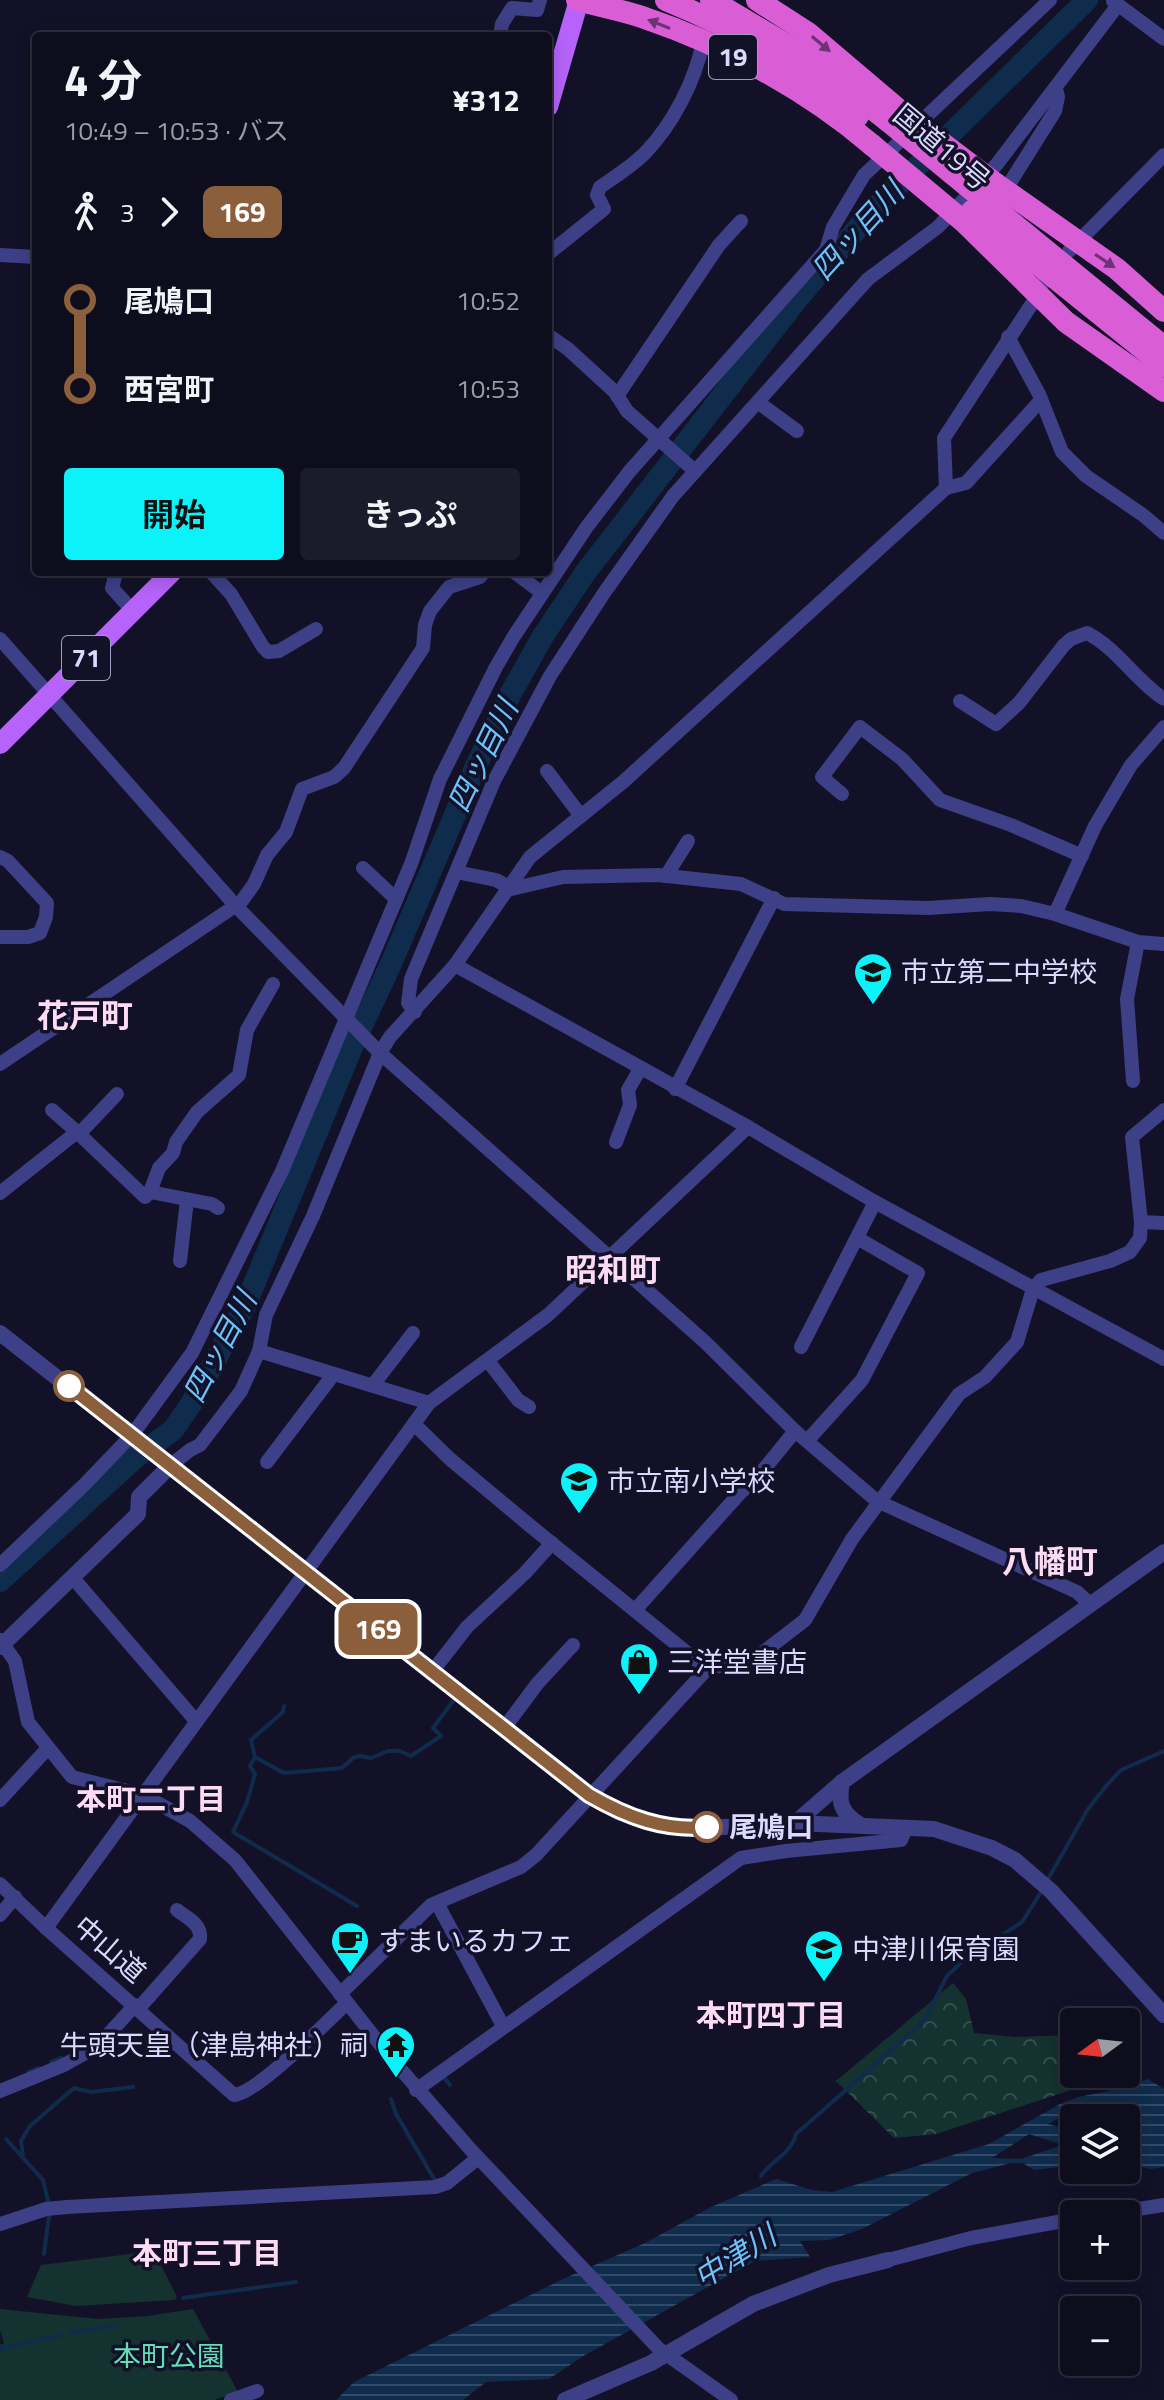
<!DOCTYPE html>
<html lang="ja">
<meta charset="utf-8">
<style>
body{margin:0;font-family:"Titillium Web","Noto Sans JP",sans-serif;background:#1c1b2b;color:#f1f3f6;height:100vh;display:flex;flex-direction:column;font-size:30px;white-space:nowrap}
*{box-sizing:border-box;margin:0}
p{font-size:26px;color:#9b9ca4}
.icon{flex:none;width:44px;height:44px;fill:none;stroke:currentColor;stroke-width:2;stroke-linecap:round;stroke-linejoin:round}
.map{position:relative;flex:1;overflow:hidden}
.side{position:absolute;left:32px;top:32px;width:520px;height:544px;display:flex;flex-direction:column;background:#0e0d1e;border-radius:8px;box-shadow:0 4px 20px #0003,0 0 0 2px #2e2d3c}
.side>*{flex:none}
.badge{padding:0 16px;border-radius:12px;font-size:28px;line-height:52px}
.needle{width:52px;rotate:255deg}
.buttons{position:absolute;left:1060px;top:2008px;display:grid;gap:16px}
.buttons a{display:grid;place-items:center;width:80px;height:80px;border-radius:8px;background:#0e0d1e;box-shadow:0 4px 20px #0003,0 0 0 2px #2e2d3c;font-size:40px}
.map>.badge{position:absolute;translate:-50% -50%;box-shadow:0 0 0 4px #fff}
.legs{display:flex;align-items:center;gap:12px;height:88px;padding:0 32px;font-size:26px}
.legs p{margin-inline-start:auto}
.headline{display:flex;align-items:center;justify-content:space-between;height:136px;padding:0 32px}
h1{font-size:44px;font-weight:700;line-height:60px}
.primary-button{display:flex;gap:16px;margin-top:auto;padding:16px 32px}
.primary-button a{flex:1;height:92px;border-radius:8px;background:#0bf3f9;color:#111;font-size:32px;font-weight:700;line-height:92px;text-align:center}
.primary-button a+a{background:#1c1b2b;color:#f1f3f6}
ul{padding:0 32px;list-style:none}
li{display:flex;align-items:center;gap:28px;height:88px;font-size:30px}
li i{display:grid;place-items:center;width:12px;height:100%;margin:0 10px;background:currentColor}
li i::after{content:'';width:20px;height:20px;margin:-10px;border:6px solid;border-radius:50%;background:#0e0d1e}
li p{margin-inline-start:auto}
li:first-child i{background:linear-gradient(#0000 50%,currentColor 0)}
li:last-child i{background:linear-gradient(currentColor 50%,#0000 0)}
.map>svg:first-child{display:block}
.forest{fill:url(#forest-crowns)}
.park{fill:#14322f}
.water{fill:url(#water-rules);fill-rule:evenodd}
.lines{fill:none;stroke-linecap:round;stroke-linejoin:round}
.stream{stroke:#102c4d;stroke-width:4}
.river{stroke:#102c4d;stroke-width:22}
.minor{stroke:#3d4086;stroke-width:14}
.tertiary{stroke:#3d4086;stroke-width:16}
.primary{stroke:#b763fb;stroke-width:20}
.trunk{stroke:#d95ed6;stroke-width:22}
.trunk-bridge{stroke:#d95ed6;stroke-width:22}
.oneway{fill:#6c3476}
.line-1-casing{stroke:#fff;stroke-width:18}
.line-1{stroke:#8b5e3c;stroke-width:12}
.stop-1-dot{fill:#fff;stroke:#8b5e3c;stroke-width:4}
.labels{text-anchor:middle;stroke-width:7;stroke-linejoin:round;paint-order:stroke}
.shield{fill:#131128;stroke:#9f9dbe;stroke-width:2}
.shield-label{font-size:26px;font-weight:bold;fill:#dbd9fe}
.street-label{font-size:28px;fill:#dbd9fe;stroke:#131128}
.poi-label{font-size:28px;fill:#dbd9fe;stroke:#131128;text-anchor:start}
.stop-label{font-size:28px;font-weight:bold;fill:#dbd9fe;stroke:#131128;text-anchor:start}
.park-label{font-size:28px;fill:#66ddb6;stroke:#131128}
.water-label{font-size:30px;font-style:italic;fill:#6ac3fb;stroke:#131128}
.neighbourhood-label{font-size:30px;font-weight:bold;fill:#fedbf4;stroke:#131128}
.quarter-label{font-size:32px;font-weight:bold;fill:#fedbf4;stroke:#131128}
</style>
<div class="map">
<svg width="1164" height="2400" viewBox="0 0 1164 2400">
<defs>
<pattern id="forest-crowns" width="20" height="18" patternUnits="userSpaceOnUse" patternTransform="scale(2)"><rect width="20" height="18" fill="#14322f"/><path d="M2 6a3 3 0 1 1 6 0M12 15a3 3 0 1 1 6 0" fill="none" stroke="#364f4e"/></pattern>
<pattern id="water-rules" width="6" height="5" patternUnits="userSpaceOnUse" patternTransform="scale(2)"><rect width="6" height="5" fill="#102c4d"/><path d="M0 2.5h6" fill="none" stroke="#324a68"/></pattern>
</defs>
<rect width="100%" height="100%" fill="#131128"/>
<polygon class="forest" points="953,1983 966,1999 974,2033 1016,2037 1074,2035 1074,2074 1107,2074 1068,2091 936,2134 894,2138 836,2081"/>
<g class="park">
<polygon points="154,2251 177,2297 175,2300 76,2306 27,2297 41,2265"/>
<polygon points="0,2309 99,2319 147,2316 193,2309 238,2392 214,2400 0,2400 0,2345 4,2343 0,2330"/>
</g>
<path class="water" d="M1148,2079L1164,2089V2167L1151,2169L1126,2163V2135L1135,2128L1129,2112L1108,2108L1096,2112L1085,2108L1068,2113L1048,2124L1074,2131V2165L1034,2170L1023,2163H1011L972,2173L862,2229L829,2240L800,2241L810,2257L755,2261L585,2355L549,2379L486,2382L463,2400H336L354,2382L563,2279L645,2243L711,2207L776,2179L812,2190L832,2192L989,2144L1060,2104L1078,2097L1109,2091L1114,2085L1136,2084ZM1029,2134L1063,2145L1021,2159L992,2158Z"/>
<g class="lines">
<g class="stream">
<polyline points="255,1757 251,1740 283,1712 284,1706"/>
<polyline points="1047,1881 1088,1809 1106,1786 1121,1770 1164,1751"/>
<polyline points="357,1906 233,1832 247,1802 255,1774 250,1766 255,1757 284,1773 342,1768 353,1758 359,1756 371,1758 388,1751 400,1751 411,1756 441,1736 433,1728 453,1701"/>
<polyline points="51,2062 62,2058"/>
<polyline points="28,2072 38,2068"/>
<polyline points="443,2076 450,2085"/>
<polyline points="391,2099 396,2114 436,2182"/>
<polyline points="6,2139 43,2180 49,2205"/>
<polyline points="23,2155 21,2141 30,2126 74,2088 91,2092 133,2087"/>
<path d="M761,2176C772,2160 791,2154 796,2134L924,2021L947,1976L964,1960L1022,1922L1043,1889"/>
<polyline points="44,2254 49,2216"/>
<polyline points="183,2298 296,2282"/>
<polyline points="69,2333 116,2325"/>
<polyline points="0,2349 61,2335"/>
</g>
<polyline class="river" points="0,1581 136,1457 173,1430 191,1404 245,1306 355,1040 390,966 476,766 511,693 543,636 585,573 798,298 875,208 1087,0"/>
<g class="minor">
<polyline points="1113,1 1164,39"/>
<polyline points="500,36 502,24 512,8 537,10 540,0"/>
<polyline points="1006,189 1055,111 1058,97 1056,89"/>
<polyline points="1069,251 1164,155"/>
<path d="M548,254L604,209L597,195L600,187C615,177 632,166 645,153C673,124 695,81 703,42"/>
<polyline points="0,255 36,257"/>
<polyline points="548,335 568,349 615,392 627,411 695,471"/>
<polyline points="1008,337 1039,394 1062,452 1086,476 1143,515 1164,533"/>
<polyline points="617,396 719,245 741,221"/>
<polyline points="759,403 797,431"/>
<polyline points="946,488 966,483 1041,400"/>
<polyline points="110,572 115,577 112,588 133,611"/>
<polyline points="211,572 231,594 263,647 268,652 279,651 316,629"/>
<polyline points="514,572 542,593"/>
<polyline points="0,639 235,905 380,1053 705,1342 795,1431 877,1501 1077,1592 1090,1604"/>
<path d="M960,701L996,724L1019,703L1064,645L1071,639L1087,633C1118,649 1135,680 1164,699"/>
<polyline points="547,771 581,816"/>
<polyline points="842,794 822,777 860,727 902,759 940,800 1011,825 1082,856"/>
<polyline points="0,857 8,861 47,903 46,917 40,933 28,937 0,937"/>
<polyline points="363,868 396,899"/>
<polyline points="456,872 496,880 509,887"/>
<polyline points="666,876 688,841"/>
<polyline points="507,890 563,877 658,875 741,884 784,904 928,908 990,904 1021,906 1055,914 1138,942 1164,944"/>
<polyline points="1055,914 1095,826 1131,765 1164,727"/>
<polyline points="455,965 748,1127 875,1202 1164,1359"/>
<polyline points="415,1012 408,1003 411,979 494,781 550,676 604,593 673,496 868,279 938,227 997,164 1118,5"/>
<polyline points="0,1064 241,902 254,884 267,855 286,832 302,789 334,777 344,768 423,648 425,625 430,611 449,587 480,577 484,572"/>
<polyline points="1133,1081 1127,999 1138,942"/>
<polyline points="675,1089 774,898"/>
<polyline points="52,1110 77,1132"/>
<polyline points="79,1134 117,1094"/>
<polyline points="616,1142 630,1105 628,1090 640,1069"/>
<polyline points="150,1192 212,1204 218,1208"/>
<polyline points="0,1193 77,1132 145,1197 150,1192 159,1168 173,1153 176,1142 197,1112 239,1075 247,1030 273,984"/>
<polyline points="1141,1222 1164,1223"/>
<polyline points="180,1261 187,1200"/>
<polyline points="801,1347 875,1202"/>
<polyline points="259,1351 429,1403"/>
<polyline points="488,1361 518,1400 529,1407"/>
<polyline points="373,1385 413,1333"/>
<polyline points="414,1424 450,1459 528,1524 707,1669"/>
<polyline points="807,1441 862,1380 918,1273 857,1238"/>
<polyline points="267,1462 333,1375"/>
<polyline points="171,1465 190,1450 200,1445 241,1391 259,1351 266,1315 313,1216 380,1053 390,1037 455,965 530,857 623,782 946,488 944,438 1039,293 1043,282"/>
<polyline points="0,1565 85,1484 132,1435 192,1353 282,1171 411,864 440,779 496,667 514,636 586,528 629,472 826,250 833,227 864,175 1050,0"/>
<polyline points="73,1578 196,1721"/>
<polyline points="636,1609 740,1493 756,1479 795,1431"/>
<polyline points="0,1640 15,1661 28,1722 72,1777 143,1795 190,1821 235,1860 390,2057 471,2150 659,2349 731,2400"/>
<polyline points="432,1672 467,1627 525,1573 552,1543"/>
<polyline points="505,1727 537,1684 573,1645"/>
<polyline points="0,1800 48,1748"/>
<path d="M0,1884L46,1928L234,2095C258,2093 326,2022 347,2003"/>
<polyline points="437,1903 503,2026"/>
<polyline points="0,1915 15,1897"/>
<polyline points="46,1928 429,1403 548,1315 748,1127"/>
<polyline points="340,1994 431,1905 521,1867 536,1855 707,1669 757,1657 805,1620 852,1539 959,1394 985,1377 1017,1342 1033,1289 1041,1280 1110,1261 1130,1252 1140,1238 1141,1222 1132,1137 1164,1110"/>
<path d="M139,2008L200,1939C202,1924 187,1918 177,1910"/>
<polyline points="416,2090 741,1858 786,1851 901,1840 906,1828"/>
<polyline points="0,2091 64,2065 98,2046 135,2005"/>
<polyline points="1107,2214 1164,2205"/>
<polyline points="0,2224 46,2209 67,2207 435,2187 447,2183 478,2158"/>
<polyline points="888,2260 971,2238 1074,2219"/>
<polyline points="231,2400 257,2391"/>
</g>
<g class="tertiary">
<polyline points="0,1333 589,1795 618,1812 649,1823 688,1829 795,1823 934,1829 992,1848 1015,1860 1051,1891 1164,2015"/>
<polyline points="0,1647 138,1514 139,1497 171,1465"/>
<path d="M842,1782C838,1802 841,1813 859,1824"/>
<polyline points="795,1823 842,1782 1164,1552"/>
<polyline points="565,2400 651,2363 753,2304 829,2275 888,2260"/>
</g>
<g class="primary">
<polyline points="548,107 579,0"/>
<polyline points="0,744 172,572"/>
</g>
<g class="trunk">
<path d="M577,0C599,6 621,10 642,17C725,45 806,89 872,145"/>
<path d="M666,0C734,28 804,66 858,116"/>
<polyline points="711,0 807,57 888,121"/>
<polyline points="757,0 808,33 900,111"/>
<polyline points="996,184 1117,269 1164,311"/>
<polyline points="983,199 1164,347"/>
<polyline points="972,211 1164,366"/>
<polyline points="963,221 1066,322 1164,391"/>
</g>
<g class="trunk-bridge">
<polyline points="900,111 996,184"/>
<polyline points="888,121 983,199"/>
<polyline points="872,145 963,221"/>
</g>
</g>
<defs><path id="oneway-solid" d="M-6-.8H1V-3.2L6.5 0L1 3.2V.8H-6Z" transform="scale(2)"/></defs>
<g class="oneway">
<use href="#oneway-solid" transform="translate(659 24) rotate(-158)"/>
<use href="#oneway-solid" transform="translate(821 44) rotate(40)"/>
<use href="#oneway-solid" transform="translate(1105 261) rotate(34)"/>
</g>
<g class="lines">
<defs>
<path id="line-1" d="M69,1386L589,1795C627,1817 664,1831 707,1827"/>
</defs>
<use href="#line-1" class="line-1-casing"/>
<use href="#line-1" class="line-1"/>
</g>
<defs>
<symbol id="school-pin" viewBox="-11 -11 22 30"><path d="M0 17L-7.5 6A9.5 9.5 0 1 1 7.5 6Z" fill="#0bf3f9" stroke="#131128"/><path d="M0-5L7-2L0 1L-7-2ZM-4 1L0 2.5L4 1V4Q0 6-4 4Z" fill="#111"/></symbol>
<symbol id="shop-pin" viewBox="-11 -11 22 30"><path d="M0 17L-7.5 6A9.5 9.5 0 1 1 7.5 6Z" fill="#0bf3f9" stroke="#131128"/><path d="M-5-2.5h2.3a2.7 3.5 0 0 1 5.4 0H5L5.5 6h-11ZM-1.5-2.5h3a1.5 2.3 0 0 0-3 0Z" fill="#111"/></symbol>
<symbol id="cafe-pin" viewBox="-11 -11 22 30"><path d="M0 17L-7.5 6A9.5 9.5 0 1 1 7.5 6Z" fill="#0bf3f9" stroke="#131128"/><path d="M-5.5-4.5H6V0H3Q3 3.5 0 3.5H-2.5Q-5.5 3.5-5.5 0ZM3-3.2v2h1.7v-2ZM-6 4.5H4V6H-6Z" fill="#111"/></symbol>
<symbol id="temple-pin" viewBox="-11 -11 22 30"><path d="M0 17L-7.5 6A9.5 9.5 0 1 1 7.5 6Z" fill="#0bf3f9" stroke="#131128"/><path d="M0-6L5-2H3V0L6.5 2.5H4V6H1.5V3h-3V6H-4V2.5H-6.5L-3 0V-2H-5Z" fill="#111"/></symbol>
</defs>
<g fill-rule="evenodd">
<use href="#school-pin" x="851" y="950" width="44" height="60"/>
<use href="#school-pin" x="557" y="1459" width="44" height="60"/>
<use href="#shop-pin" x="617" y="1640" width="44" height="60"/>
<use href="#cafe-pin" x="328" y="1919" width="44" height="60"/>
<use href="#school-pin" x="802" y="1927" width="44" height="60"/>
<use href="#temple-pin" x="374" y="2023" width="44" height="60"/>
</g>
<g class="stop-1-dot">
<circle cx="69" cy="1386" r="14"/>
<circle cx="707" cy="1827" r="14"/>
</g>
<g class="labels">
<g class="shield">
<rect x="709" y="35" width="48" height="44" rx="6"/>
<rect x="62" y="636" width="48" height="44" rx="6"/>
</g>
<g class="shield-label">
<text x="733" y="66">19</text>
<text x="86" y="667">71</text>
</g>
<g class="street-label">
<text transform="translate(942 147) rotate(40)" y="10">国道19号</text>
<text transform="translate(110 1949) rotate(41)" y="10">中山道</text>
</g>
<g class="poi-label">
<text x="901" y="982">市立第二中学校</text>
<text x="607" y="1491">市立南小学校</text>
<text x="667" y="1672">三洋堂書店</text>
<text x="378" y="1951">すまいるカフェ</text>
<text x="852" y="1959">中津川保育園</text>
<text x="368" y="2055" text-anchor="end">牛頭天皇（津島神社）祠</text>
</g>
<g class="stop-label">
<text x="729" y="1837">尾鳩口</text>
</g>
<g class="park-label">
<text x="169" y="2366">本町公園</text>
</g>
<g class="water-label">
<text transform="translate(858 231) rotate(-48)" y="10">四ッ目川</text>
<text transform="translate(483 756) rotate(-64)" y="10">四ッ目川</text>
<text transform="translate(220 1347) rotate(-62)" y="10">四ッ目川</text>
<text transform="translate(735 2257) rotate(-32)" y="10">中津川</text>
</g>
<g class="neighbourhood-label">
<text x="151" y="1810">本町二丁目</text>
<text x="771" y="2026">本町四丁目</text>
<text x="207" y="2264">本町三丁目</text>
</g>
<g class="quarter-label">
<text x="85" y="1027">花戸町</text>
<text x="613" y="1281">昭和町</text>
<text x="1050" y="1573">八幡町</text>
</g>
</g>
</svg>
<div class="buttons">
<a><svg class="needle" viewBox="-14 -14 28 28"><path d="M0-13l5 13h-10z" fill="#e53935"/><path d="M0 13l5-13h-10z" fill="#9b9ca4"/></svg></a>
<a><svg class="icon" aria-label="layers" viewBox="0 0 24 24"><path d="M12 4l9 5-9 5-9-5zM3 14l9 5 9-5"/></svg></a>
<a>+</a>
<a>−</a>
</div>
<b class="badge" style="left:378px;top:1629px;background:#8b5e3c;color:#fff">169</b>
<section class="side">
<div class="headline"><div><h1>4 分</h1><p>10:49 – 10:53 · バス</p></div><b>¥312</b></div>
<div class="legs"><svg class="icon" aria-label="walk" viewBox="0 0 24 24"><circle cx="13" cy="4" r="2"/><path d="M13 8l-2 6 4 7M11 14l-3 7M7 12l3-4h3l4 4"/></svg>3<svg class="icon" aria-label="forward" viewBox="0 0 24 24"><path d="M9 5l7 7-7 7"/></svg><b class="badge" style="background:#8b5e3c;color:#fff">169</b></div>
<ul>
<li><i style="color:#8b5e3c"></i><b>尾鳩口</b><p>10:52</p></li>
<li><i style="color:#8b5e3c"></i><b>西宮町</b><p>10:53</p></li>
</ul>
<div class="primary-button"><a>開始</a><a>きっぷ</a></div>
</section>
</div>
